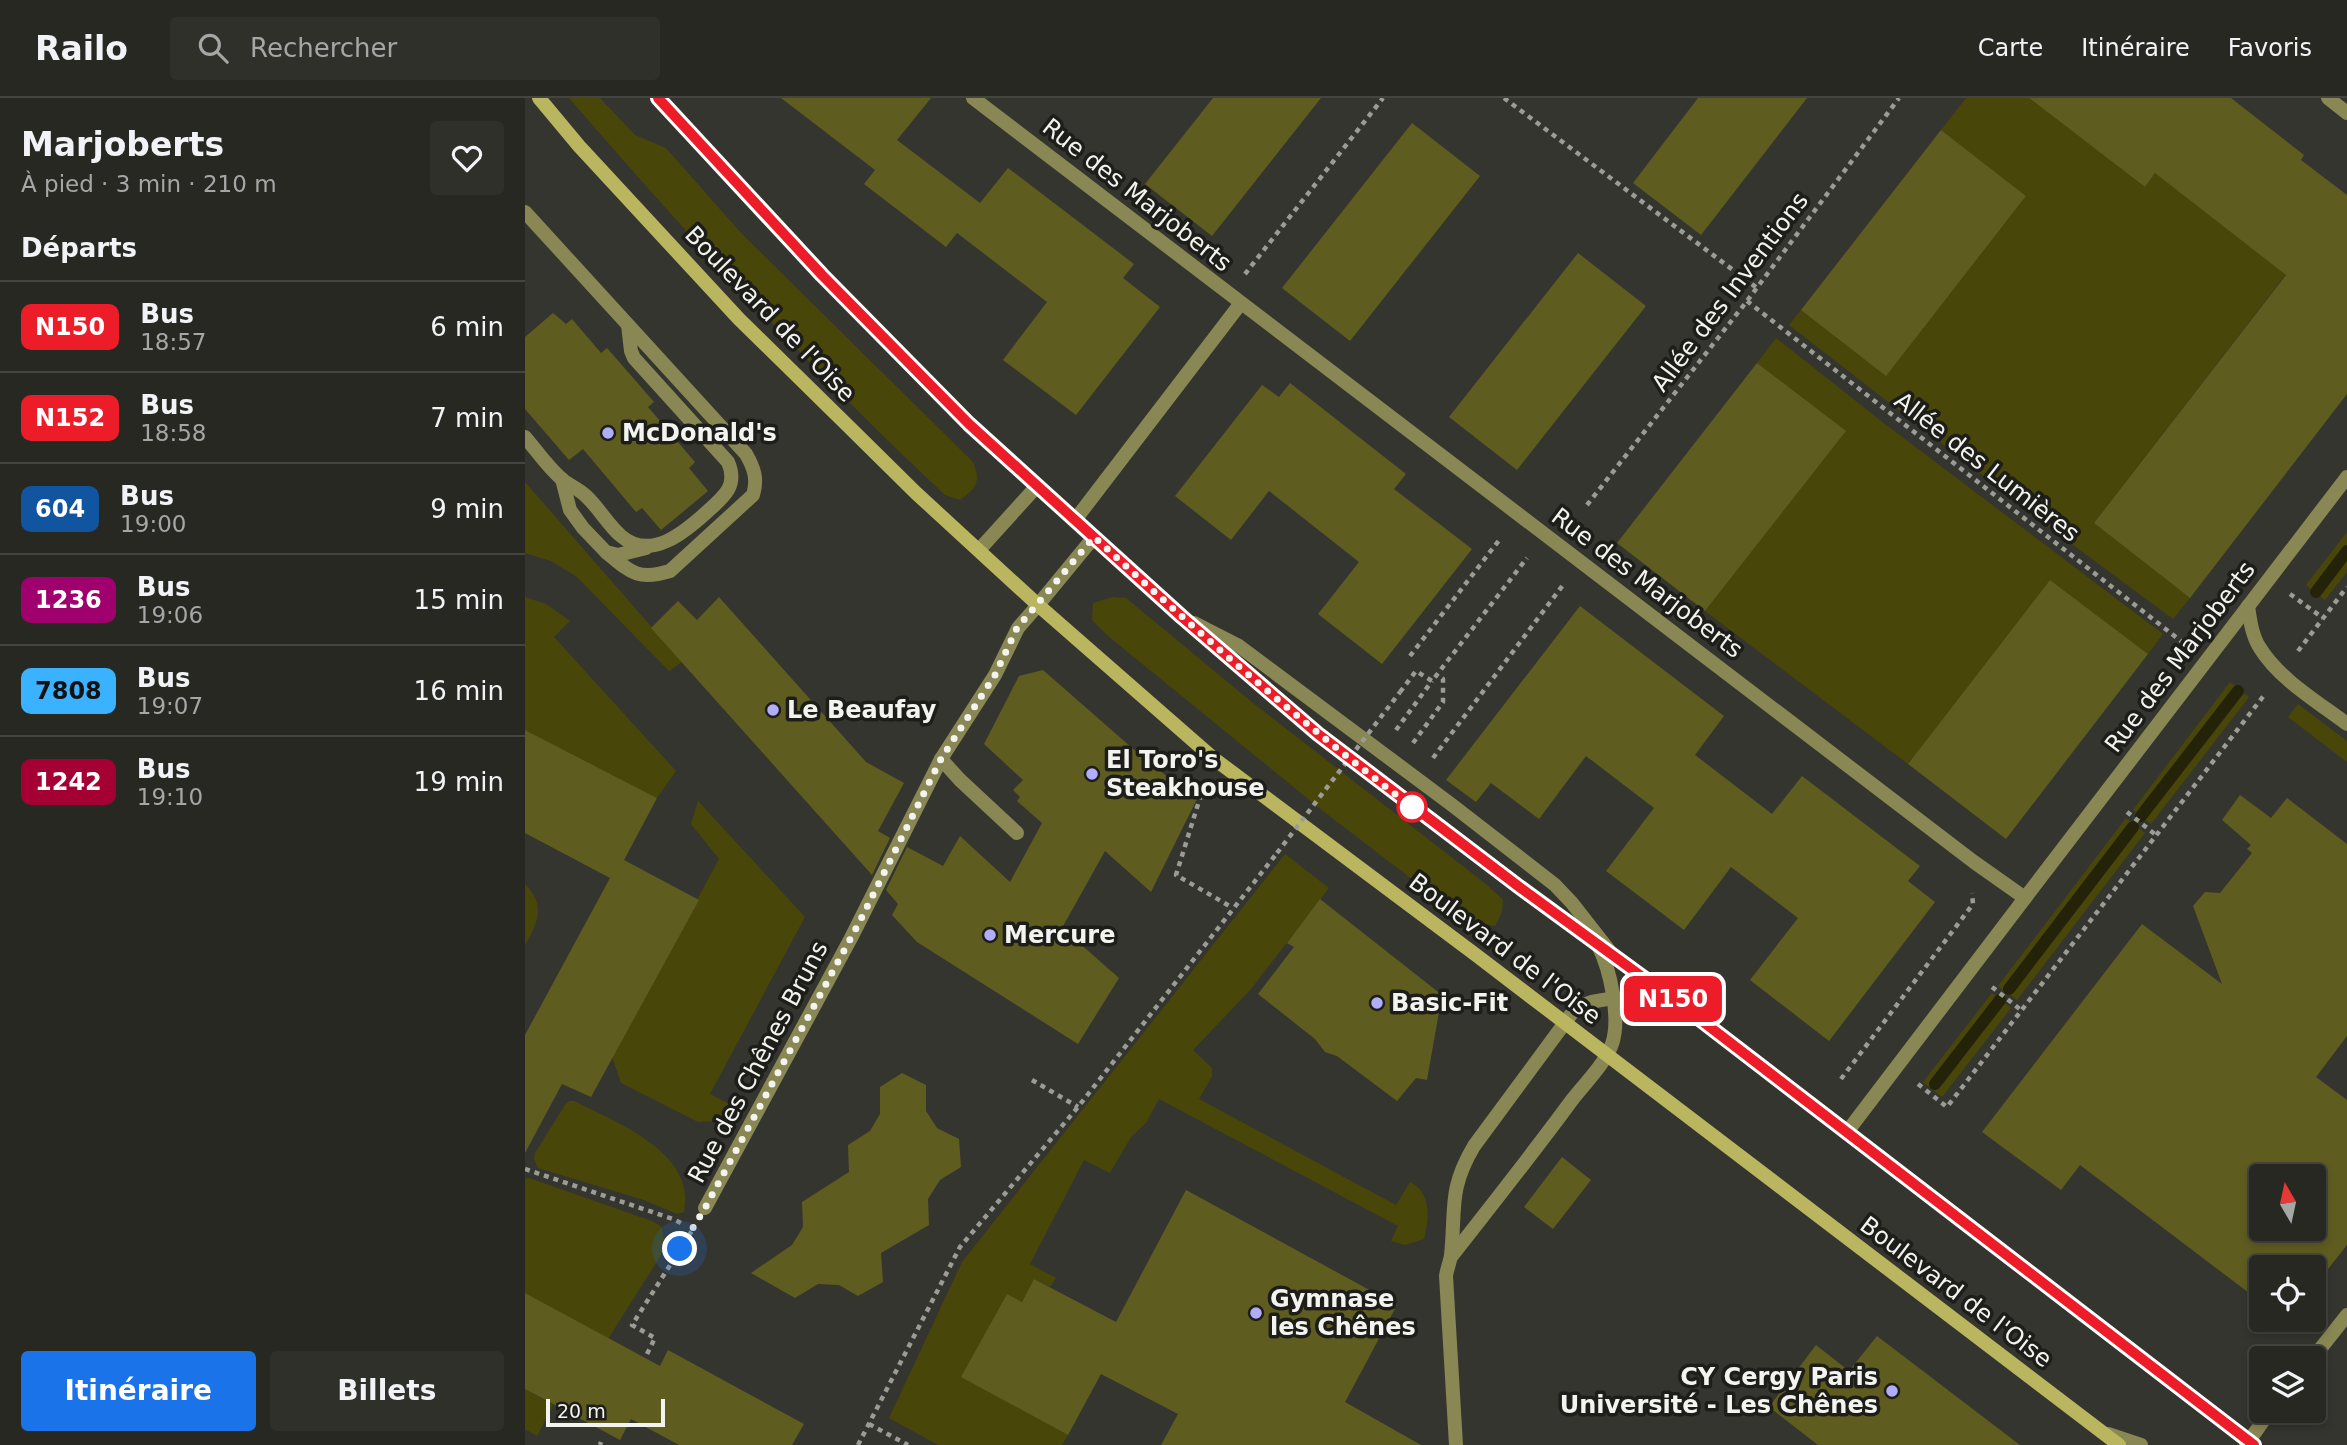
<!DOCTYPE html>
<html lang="fr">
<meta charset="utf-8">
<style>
body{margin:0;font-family:"DejaVu Sans",sans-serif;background:#30302b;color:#f1f3f6;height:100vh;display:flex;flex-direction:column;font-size:26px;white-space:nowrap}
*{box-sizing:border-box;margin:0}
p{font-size:23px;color:#a5a6a6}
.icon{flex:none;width:38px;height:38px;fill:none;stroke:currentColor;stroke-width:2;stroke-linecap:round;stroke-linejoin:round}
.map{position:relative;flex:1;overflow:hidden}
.drawer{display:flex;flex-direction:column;background:#282823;width:525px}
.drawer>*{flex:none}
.badge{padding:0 14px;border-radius:10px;font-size:24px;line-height:46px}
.needle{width:46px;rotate:351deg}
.fabs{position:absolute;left:1724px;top:1066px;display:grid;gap:14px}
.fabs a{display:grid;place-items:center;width:77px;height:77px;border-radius:7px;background:#282823;box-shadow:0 4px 10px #0003,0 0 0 2px #444441;font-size:35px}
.scale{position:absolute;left:21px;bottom:18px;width:119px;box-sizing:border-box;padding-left:7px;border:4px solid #f3f3ef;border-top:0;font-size:19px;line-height:24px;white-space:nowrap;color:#f3f3ef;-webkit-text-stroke:5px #1d1d1a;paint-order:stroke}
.you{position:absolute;width:35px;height:35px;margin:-18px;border:5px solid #fff;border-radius:50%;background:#1a73e8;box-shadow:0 0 0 10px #1a73e833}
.map>.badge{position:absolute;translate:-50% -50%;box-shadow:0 0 0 4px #fff}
h2{padding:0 21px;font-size:26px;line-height:63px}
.round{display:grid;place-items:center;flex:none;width:74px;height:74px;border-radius:7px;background:#30302b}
.overview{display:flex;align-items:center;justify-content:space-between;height:119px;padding:0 21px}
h1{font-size:33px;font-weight:700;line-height:52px}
.action{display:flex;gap:14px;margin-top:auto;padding:14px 21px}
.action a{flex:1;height:80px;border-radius:7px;background:#1a73e8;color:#fff;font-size:28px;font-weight:700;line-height:80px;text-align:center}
.action a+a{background:#30302b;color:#f1f3f6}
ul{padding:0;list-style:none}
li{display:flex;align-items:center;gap:21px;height:91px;padding:0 21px;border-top:2px solid #444441}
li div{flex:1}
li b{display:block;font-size:26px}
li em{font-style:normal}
li .badge{min-width:77px;font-weight:700;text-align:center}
header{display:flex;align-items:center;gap:42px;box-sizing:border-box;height:98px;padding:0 35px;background:#282823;border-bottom:2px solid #444441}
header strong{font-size:33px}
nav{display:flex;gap:38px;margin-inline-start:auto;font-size:24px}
.search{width:490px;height:63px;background:#30302b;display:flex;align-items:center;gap:18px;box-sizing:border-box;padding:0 24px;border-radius:7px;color:#a5a6a6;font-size:26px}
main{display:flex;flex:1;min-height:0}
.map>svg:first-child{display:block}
.green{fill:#494609}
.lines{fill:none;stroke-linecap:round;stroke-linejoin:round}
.stream{stroke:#24230a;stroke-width:12}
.building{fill:#5f5c20;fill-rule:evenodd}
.path{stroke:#9c9c97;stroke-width:4.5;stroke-dasharray:5 5;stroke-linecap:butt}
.lane{stroke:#898753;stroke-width:14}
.street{stroke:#898753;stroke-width:14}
.secondary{stroke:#b9b65f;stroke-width:14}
.path-bridge{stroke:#9c9c97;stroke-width:4.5;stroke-dasharray:5 5;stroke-linecap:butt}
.line-casing{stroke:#fff;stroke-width:16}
.line{stroke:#ed1c29;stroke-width:10}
.walk{stroke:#f3f3ef;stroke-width:7;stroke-dasharray:0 12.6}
.poi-dot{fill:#b2adf9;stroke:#1d1d1a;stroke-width:2.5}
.stop-dot{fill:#fff;stroke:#ed1c29;stroke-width:3.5}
.labels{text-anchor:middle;stroke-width:7;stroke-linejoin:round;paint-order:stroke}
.street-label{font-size:24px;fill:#f3f3ef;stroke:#1d1d1a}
.poi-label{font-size:24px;font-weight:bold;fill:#f3f3ef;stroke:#1d1d1a;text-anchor:start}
</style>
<header>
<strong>Railo</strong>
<div class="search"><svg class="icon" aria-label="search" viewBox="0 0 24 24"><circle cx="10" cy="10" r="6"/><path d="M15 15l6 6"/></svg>Rechercher</div>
<nav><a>Carte</a><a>Itinéraire</a><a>Favoris</a></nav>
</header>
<main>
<section class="drawer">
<div class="overview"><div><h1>Marjoberts</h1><p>À pied · 3 min · 210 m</p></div><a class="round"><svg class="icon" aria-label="heart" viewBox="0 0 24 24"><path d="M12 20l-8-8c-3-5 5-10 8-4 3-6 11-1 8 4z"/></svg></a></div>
<h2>Départs</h2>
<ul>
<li><span class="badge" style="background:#ed1c29;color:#fff">N150</span><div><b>Bus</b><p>18:57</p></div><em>6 min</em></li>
<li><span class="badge" style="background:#ed1c29;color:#fff">N152</span><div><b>Bus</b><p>18:58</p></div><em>7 min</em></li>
<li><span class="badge" style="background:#1154a0;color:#fff">604</span><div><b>Bus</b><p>19:00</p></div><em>9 min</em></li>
<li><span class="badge" style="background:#a0006e;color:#fff">1236</span><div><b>Bus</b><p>19:06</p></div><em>15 min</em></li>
<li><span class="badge" style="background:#3bb2ff;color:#111">7808</span><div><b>Bus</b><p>19:07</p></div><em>16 min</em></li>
<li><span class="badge" style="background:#a50034;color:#fff">1242</span><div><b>Bus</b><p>19:10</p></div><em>19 min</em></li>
</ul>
<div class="action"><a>Itinéraire</a><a>Billets</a></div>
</section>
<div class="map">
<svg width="1822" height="1347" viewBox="0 0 1822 1347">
<rect width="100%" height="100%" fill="#35352f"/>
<g class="green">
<path d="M44,0H75L110,37L141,50L216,135L448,364C456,383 452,390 435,402L420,397C287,273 163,138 44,0Z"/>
<polygon points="1441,0 1504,0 1620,89 1640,62 1768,167 1569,425 1665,500 1648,521 1532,435 1264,227 1276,212 1361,277 1501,98 1416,32"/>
<polygon points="1251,240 1360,326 1638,536 1623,556 1525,482 1383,666 1180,513 1320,334 1232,265"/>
<polygon points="0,384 157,564 144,573 52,479 26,463 0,455"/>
<polygon points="1822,434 1822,474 1800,502 1781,487"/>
<polygon points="0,499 21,506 45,523 29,539 151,673 132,700 0,632"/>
<polygon points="588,499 601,500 728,605 961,786 978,802 977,814 970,828 943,824 798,713 583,538 567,522 568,505"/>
<polygon points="1705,584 1724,599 1626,726 1608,712"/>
<polygon points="1773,606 1822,643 1822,664 1763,619"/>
<polygon points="173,703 280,819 185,996 214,1011 206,1022 173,1024 96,985 87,959 194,761 166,726"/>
<polygon points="1601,720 1620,735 1492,902 1473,888"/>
<path d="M760,756L804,790L726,891L668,952L687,970V978L674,1001L871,1107L885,1084C907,1095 904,1121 899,1141L880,1147L866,1143L873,1128L634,1001L621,1025L606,1039L585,1075L559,1062L505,1166L531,1180L525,1189L509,1181L497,1204L482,1196L437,1279L543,1337L537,1347H413L364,1320L437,1164Z"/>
<path d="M0,786C21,807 13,824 0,847Z"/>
<polygon points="1467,895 1486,910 1417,999 1398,984"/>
<path d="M44,1003H49C90,1024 172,1054 159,1114L152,1116L119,1102L13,1070L9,1061L10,1055L40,1007Z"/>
<polygon points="4,1080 127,1123 137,1129 139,1143 136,1157 83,1241 0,1195 0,1081"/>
<polygon points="0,1291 28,1307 12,1338 0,1331"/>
</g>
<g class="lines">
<g class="stream">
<polyline points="1791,494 1822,453"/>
<polyline points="1616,718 1713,593"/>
<polyline points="1484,891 1608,729"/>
<polyline points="1410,986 1475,902"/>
</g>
</g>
<g class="building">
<polygon points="256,0 406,0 372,42 455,105 483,70 609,166 598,180 635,209 551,317 478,262 522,204 432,135 421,149 339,86 350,72"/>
<polygon points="688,0 796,0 687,138 620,86"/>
<polygon points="1173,0 1282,0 1176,137 1108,85"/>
<polygon points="1504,0 1706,0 1779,57 1776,62 1822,97 1822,296 1665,500 1569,425 1761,177 1630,75 1620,89"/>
<polygon points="887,25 955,78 825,243 757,190"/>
<polygon points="1416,32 1501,98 1361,278 1276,212"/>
<polygon points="1053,155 1121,208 992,372 924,319"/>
<polygon points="28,215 41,226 47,221 76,255 82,250 129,304 123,309 170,364 164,370 183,393 136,432 117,410 111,414 58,351 44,362 0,311 0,239"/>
<polygon points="1232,265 1321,333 1180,513 1092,445"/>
<polygon points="765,285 881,376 869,391 947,451 857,566 793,516 834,464 744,393 706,442 650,398 737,287 754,299"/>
<polygon points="1525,482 1623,556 1481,741 1383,666"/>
<polygon points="194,499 341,664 379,685 353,733 365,740 347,777 126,530 153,503 172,522"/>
<polygon points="1055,508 1199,618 1170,657 1247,716 1277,678 1395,768 1383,783 1410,804 1304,943 1225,882 1273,820 1206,769 1159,832 1081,773 1129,710 1061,658 1014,721 966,685 951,704 921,682"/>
<polygon points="518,572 622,663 672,701 626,794 580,753 537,830 594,880 553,946 392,844 367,817 373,806 361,792 382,749 418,768 435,738 485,784 517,725 492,703 495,699 488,692 498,682 459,646 494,578"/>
<polygon points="0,632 132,700 99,762 174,802 66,999 37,986 0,1055 0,937 85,780 0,735"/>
<path d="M1715,697L1746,720L1762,700L1822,746V938L1791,979L1822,1002V1147L1788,1190V1169H1736V1204L1555,1067L1536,1092L1457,1034L1617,826L1697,886L1668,808L1680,794L1695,795L1727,755L1722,751L1726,747L1697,722ZM1736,1078H1788V1130H1736Z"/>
<polygon points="795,801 917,897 902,982 891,980 872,1003 812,958 800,954 790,941 733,896 769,849 762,845"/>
<polygon points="377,975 401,987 401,1013 412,1030 434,1041 436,1069 415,1082 403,1101 404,1127 356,1155 358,1184 333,1198 314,1187 293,1186 270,1200 226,1175 267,1147 278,1129 277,1104 324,1074 323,1047 345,1033 355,1016 355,989"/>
<polygon points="1037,1059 1066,1082 1028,1131 999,1109"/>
<polygon points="661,1092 872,1207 820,1304 896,1347 636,1347 653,1316 576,1276 543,1337 436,1279 482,1196 497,1204 509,1181 591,1224"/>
<polygon points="0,1195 135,1268 143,1252 279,1326 267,1347 154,1347 106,1321 95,1342 0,1291"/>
<polygon points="1352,1238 1495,1347 1293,1347 1244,1309 1291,1247 1324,1273"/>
</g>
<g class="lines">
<g class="path">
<polyline points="979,0 1232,190"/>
<polyline points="720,176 858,0"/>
<polyline points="1222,203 1661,547"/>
<polyline points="1062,407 1222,203 1374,0"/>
<polyline points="1765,496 1798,520"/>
<polyline points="1773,553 1822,489"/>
<polyline points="885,558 975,441"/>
<polyline points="875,594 891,573 907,583 1002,460"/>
<polyline points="871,632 907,583"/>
<polyline points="888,645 918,604 918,581 911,577"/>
<polyline points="908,660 1038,487"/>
<polyline points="679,687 651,777 708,810"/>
<polyline points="1602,714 1631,737"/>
<polyline points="1467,889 1496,912"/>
<polyline points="1316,981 1448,806 1447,795"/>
<polyline points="507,982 553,1009"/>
<polyline points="1393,986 1422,1009 1740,596"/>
<polyline points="0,1071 148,1121 158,1126"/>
<polyline points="122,1256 130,1240 107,1227 168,1131"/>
<polyline points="344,1326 383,1347"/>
<polyline points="75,1347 76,1344"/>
<polyline points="333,1347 435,1149 553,1009 752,755"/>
</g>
<g class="lane">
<path d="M0,114L221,356C229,370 233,381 228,397L145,473C113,483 105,474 81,454"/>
<path d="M0,339C12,353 24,371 39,383C46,388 55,392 61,398C74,410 83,427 96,438C126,464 161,433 183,413C200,398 213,387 203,364L109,260L106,253L103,227"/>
<polyline points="37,381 45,412 58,430 81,454 93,457 121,450"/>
<polyline points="669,525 714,548 927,707 1030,787 1047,805 1083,851"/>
<polyline points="416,661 435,682 492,735"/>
<polyline points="180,1110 326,840 416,661 470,577 493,530 513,507"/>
<path d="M926,1159C967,1107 1008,1055 1047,1002C1060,985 1080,966 1087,946C1096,920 1085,871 1073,847"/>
<path d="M931,1347L921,1178C922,1171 925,1164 926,1157C931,1110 923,1092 949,1048L1050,911C1086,891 1126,905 1164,913"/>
</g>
<g class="street">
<polyline points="448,0 1449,764 1500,800 1822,379"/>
<polyline points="1803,0 1822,15"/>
<polyline points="550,422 716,205"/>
<polyline points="454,452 512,388"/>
<polyline points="513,507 569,439"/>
<path d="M1723,508C1725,522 1727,538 1735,550C1754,581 1793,604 1822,626"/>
<polyline points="1322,1034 1500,800"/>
<polyline points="1788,1260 1822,1217"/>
<polyline points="1583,1336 1616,1347"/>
<polyline points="1721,1347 1746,1312"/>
</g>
<g class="secondary">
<polyline points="14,0 54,48 214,221 317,322 391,395 513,507 688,660 951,857 1594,1347"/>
<polyline points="133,0 297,177 444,326 657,519 793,636 1013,803 1164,913 1729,1347"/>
</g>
<polyline class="path-bridge" points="752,755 875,594"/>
</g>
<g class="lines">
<defs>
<polyline id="line" points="133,0 297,177 444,326 657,519 793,636 993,788 1164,913 1729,1347"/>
</defs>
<use href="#line" class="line-casing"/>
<use href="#line" class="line"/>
<path class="walk" d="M155,1151L180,1110L335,823L416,661L470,577L492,530L569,439C674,535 780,629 894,714L887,709"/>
</g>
<g class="poi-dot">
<circle cx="83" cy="335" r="7"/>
<circle cx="248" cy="612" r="7"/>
<circle cx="567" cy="676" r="7"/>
<circle cx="465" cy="837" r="7"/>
<circle cx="852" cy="905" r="7"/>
<circle cx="731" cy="1215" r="7"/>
<circle cx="1367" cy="1293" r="7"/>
</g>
<circle class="stop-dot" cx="887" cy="709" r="14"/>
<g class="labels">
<g class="street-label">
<text transform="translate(612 97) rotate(38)" y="8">Rue des Marjoberts</text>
<text transform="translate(1205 194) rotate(-53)" y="8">Allée des Inventions</text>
<text transform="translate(245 216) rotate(46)" y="8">Boulevard de l'Oise</text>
<text transform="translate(1462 369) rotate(38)" y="8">Allée des Lumières</text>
<text transform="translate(1122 485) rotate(37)" y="8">Rue des Marjoberts</text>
<text transform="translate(1655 559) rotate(-53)" y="8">Rue des Marjoberts</text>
<text transform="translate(980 851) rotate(37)" y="8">Boulevard de l'Oise</text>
<text transform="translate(233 964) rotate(-62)" y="8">Rue des Chênes Bruns</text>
<text transform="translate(1431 1194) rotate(37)" y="8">Boulevard de l'Oise</text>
</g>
<g class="poi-label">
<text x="97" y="343">McDonald's</text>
<text x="262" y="620">Le Beaufay</text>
<text x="581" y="670">El Toro's<tspan x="581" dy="28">Steakhouse</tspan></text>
<text x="479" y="845">Mercure</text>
<text x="866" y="913">Basic-Fit</text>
<text x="745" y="1209">Gymnase<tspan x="745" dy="28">les Chênes</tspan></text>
<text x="1353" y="1287" text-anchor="end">CY Cergy Paris<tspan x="1353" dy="28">Université - Les Chênes</tspan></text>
</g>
</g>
</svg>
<div class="fabs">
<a><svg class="needle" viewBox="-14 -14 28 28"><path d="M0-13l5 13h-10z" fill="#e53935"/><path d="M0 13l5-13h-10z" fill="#a5a6a6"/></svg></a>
<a><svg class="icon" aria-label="locate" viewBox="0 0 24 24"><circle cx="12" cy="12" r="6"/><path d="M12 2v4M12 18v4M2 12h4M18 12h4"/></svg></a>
<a><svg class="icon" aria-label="layers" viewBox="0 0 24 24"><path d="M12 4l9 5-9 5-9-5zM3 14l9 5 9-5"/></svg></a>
</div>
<div class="scale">20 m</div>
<div class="you" style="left:155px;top:1151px"></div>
<b class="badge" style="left:1148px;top:901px;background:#ed1c29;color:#fff">N150</b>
</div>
</main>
